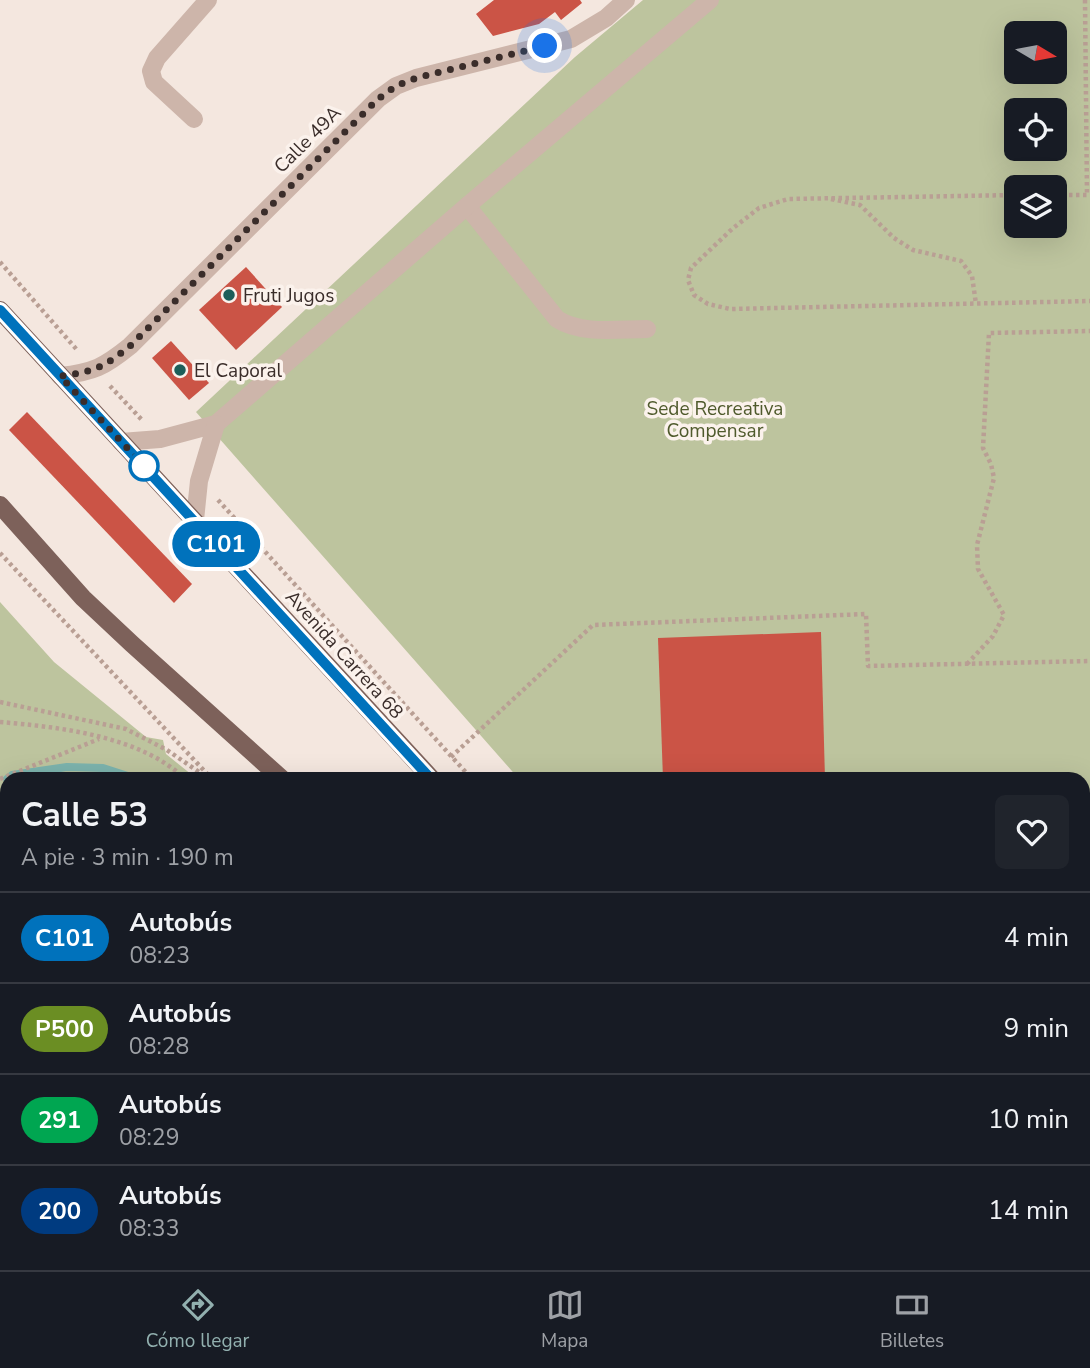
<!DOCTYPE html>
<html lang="es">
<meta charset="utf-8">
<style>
body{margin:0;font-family:"Nunito Sans",sans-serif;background:#20242c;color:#f1f3f6;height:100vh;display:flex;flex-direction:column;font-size:26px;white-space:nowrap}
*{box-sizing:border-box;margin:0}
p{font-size:23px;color:#9ea1a6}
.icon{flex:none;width:38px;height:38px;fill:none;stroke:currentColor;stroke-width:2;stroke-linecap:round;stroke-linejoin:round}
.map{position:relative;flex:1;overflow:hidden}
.details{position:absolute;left:0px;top:772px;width:1090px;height:499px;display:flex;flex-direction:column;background:#171b24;border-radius:21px 21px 0 0;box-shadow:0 7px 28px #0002}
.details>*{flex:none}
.badge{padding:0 14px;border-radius:23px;font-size:24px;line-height:46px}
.needle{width:46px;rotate:100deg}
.tools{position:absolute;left:1004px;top:21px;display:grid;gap:14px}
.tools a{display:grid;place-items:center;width:63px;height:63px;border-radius:10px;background:#171b24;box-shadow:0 7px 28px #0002;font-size:35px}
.you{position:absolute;width:35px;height:35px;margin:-18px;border:5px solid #fff;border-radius:50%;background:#1a73e8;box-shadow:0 0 0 10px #1a73e833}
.map>.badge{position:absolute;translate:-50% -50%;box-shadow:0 0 0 4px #fff}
.round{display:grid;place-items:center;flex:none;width:74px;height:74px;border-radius:10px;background:#20242c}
.headline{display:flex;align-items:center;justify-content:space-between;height:119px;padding:0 21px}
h1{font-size:33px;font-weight:700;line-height:52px}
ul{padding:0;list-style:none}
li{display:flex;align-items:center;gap:21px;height:91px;padding:0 21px;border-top:2px solid #363941}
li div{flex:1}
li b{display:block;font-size:26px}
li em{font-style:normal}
li .badge{min-width:77px;font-weight:700;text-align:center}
.tabs{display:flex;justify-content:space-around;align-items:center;height:98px;border-top:2px solid #363941;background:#171b24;font-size:19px;color:#9ea1a6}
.tabs a{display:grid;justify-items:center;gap:4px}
.tabs .selected{color:#92b0af}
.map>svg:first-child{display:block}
.green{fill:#bdc49e;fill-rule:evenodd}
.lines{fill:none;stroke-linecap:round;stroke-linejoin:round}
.stream{stroke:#7cb3ad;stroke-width:8}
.building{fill:#cb5446}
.path{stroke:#b99f94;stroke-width:4.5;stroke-dasharray:3.5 3.5;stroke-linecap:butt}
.minor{stroke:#cdb5aa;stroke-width:18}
.major{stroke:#7d615a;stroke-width:18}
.line-casing{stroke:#fff;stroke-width:16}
.line{stroke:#0072bc;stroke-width:10}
.walk{stroke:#3a2d2a;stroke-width:7;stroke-dasharray:0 12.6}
.poi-dot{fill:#1d5e59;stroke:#fbf2ec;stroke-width:2.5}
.stop-dot{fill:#fff;stroke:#0072bc;stroke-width:3.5}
.labels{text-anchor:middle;stroke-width:7;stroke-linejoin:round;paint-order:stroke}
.street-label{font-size:19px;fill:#3a2d2a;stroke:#fbf2ec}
.poi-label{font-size:19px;fill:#3a2d2a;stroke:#fbf2ec;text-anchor:start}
.park-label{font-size:19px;fill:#4f5a2c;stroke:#fbf2ec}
</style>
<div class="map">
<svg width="1090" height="1270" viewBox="0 0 1090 1270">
<rect width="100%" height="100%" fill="#f4e7df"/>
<g class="green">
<path d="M643,0H1090V1270H954L949,1264H1083V779H519L196,412L575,57ZM1017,33H1055V72H1017ZM1017,110H1055V149H1017ZM1017,187H1055V226H1017Z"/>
<polygon points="0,602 54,662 146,737 163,740 166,754 197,779 7,779 7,1264 657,1264 663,1270 0,1270"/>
</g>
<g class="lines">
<g class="stream">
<polyline points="7,779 12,775 67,767 103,768 137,779"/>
<polyline points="481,1264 487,1270"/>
</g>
</g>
<g class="building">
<polygon points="494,0 580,0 582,3 561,20 555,12 539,24 493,36 476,14"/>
<polygon points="246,267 282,307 236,350 199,310"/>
<polygon points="171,341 209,383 189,400 152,358"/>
<polygon points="27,412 192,584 174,603 9,430"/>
<polygon points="821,632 825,779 663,779 658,638"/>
</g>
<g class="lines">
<g class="path">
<polyline points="1085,0 1087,195"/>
<polyline points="1017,195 788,199 759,208 732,229 691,268 688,280 694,295 708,304 730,309 1090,301"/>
<polyline points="1055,195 1089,195"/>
<polyline points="831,199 860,205 894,238 913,250 961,261 972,276 976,304"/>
<polyline points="0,262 78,351"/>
<polyline points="110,386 142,420"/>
<polyline points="218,500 472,779"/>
<polyline points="0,553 212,779"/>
<polyline points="967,664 993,636 1004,615 978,569 977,545 994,478 991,464 983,448 989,333 1090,331"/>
<polyline points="0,702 126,729 167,750 209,779"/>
<path d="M0,722C59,727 141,736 185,779"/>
<polyline points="451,757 593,625 866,614 868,666 1090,661"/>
<polyline points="0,779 99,739"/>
<polyline points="0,1008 7,1012"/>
<polyline points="0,1054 7,1058"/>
<polyline points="185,1264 190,1270"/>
<polyline points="234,1264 239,1270"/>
<polyline points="602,1264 608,1270"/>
<polyline points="673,1264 679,1270"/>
<polyline points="916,1264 922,1270"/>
</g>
<g class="minor">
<polyline points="194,119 154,82 151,71 157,58 208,0"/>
<path d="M467,206L557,319C582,335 618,329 647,329"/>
<path d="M60,376C94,372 104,367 130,346L378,99L396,86L416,78L571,39L606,18L626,0"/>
<polyline points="121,442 160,439 216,424 467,206 710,0"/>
<polyline points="195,520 199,481 216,424"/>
<polyline points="1083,826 1090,826"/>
</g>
<g class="major">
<polyline points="0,310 432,779"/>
<polyline points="0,505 83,598 132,644 282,779"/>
<polyline points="737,1264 743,1270"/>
<polyline points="877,1264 883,1270"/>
</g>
</g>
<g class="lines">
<defs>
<polyline id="line" points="0,310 431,779"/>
</defs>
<use href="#line" class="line-casing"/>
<use href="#line" class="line"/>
<path class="walk" d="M144,466L60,376C94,372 104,367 130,346L378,99L396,86L416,78L545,46"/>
</g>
<g class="poi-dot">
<circle cx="229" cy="295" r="7"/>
<circle cx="180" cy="370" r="7"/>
</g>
<circle class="stop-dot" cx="144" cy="466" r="14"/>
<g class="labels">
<g class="street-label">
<text transform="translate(307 139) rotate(-45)" y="7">Calle 49A</text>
<text transform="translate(345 654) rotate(48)" y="7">Avenida Carrera 68</text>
</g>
<g class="poi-label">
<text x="243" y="302">Fruti Jugos</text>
<text x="194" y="377">El Caporal</text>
</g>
<g class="park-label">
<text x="715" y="415">Sede Recreativa<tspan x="715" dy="22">Compensar</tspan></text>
</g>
</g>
</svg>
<div class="tools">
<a><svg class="needle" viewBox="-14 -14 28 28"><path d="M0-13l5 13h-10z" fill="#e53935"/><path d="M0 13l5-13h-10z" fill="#9ea1a6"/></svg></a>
<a><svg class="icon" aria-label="locate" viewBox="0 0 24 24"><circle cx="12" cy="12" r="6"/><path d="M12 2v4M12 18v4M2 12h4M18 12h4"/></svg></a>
<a><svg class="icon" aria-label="layers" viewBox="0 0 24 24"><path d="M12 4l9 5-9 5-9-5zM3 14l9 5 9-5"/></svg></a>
</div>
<div class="you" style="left:545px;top:46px"></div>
<b class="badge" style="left:216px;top:544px;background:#0072bc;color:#fff">C101</b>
<section class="details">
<div class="headline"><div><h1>Calle 53</h1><p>A pie · 3 min · 190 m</p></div><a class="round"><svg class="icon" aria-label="heart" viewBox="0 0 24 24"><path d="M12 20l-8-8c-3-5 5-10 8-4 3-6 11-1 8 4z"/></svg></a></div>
<ul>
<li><span class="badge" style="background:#0072bc;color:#fff">C101</span><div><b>Autobús</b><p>08:23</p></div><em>4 min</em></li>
<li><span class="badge" style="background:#6b8e23;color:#fff">P500</span><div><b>Autobús</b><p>08:28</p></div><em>9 min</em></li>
<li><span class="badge" style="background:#00a651;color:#fff">291</span><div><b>Autobús</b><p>08:29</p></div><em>10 min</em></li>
<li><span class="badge" style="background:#003b80;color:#fff">200</span><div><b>Autobús</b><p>08:33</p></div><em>14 min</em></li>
</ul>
</section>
</div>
<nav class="tabs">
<a class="selected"><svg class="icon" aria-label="directions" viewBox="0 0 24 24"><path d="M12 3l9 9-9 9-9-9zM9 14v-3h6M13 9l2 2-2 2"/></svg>Cómo llegar</a>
<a><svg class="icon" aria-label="map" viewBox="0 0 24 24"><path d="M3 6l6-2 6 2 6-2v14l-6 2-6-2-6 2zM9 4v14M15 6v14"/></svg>Mapa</a>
<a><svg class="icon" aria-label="tickets" viewBox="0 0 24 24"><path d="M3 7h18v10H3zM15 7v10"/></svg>Billetes</a>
</nav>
